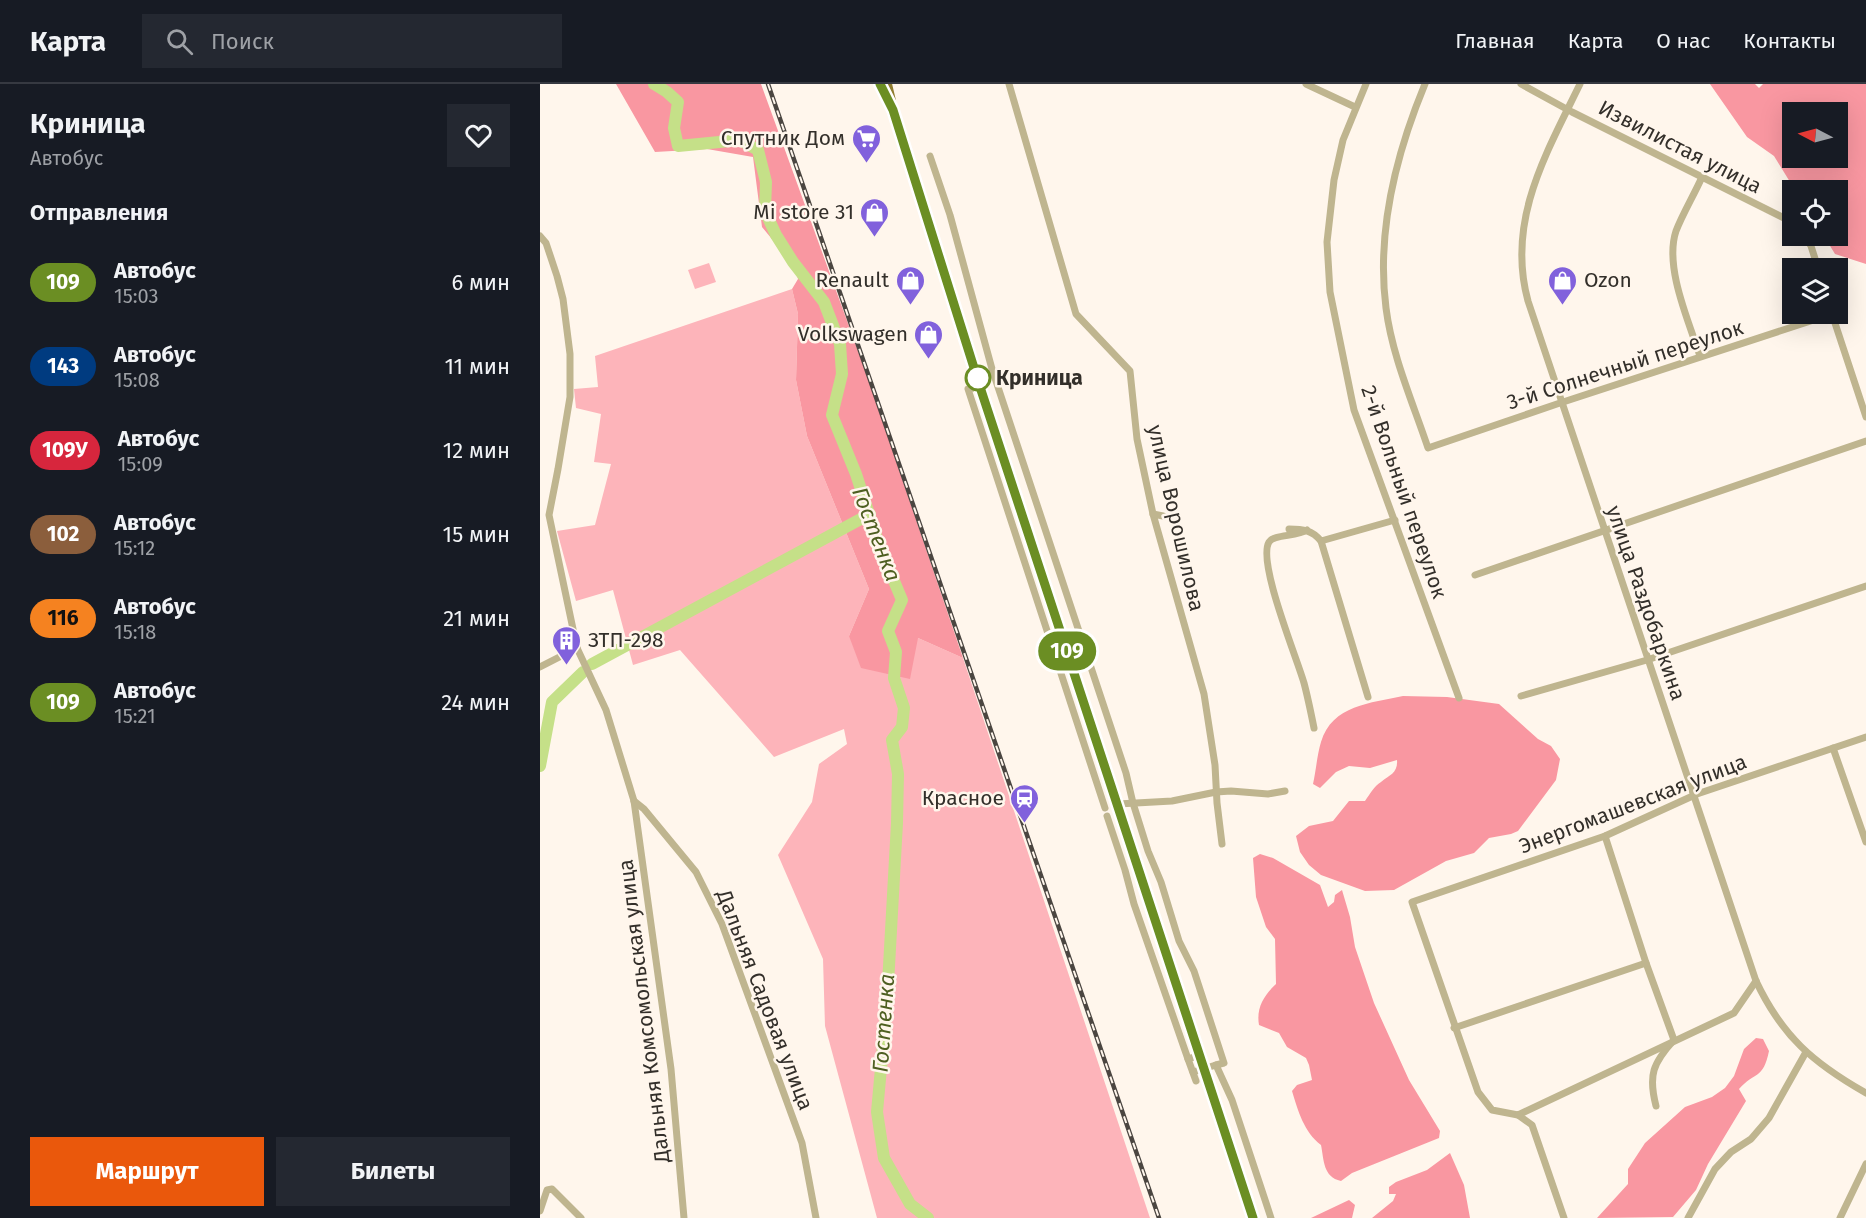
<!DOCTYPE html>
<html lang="ru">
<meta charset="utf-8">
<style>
body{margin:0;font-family:"Fira Sans",sans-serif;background:#242831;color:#f1f3f6;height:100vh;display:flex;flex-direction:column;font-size:22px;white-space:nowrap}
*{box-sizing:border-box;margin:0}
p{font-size:20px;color:#9ea1a6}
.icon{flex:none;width:33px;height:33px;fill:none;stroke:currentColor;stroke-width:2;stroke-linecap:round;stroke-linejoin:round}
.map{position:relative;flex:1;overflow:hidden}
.sheet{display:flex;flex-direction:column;background:#171b24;width:540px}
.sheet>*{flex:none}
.badge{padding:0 12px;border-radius:20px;font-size:21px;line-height:39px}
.needle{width:39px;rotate:276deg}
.fabs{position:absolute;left:1242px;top:18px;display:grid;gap:12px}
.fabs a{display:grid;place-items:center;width:66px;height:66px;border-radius:0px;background:#171b24;box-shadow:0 6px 24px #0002;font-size:30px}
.map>.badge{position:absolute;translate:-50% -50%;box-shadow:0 0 0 3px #fff}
h2{padding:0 30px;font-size:22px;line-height:54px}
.round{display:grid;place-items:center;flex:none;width:63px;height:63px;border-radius:0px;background:#242831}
.summary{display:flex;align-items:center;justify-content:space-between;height:102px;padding:0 30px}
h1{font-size:28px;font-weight:700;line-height:45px}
.primary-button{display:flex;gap:12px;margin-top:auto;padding:12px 30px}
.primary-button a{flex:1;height:69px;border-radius:0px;background:#ea580c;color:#fff;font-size:24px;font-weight:700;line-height:69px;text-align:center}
.primary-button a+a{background:#242831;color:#f1f3f6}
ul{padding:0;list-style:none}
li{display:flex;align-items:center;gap:18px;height:84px;padding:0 30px}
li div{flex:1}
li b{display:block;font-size:22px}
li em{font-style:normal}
li .badge{min-width:66px;font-weight:700;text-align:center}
header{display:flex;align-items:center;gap:36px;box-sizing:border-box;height:84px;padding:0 30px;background:#171b24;border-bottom:2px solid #363941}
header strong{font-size:28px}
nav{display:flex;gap:33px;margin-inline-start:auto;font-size:21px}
.search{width:420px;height:54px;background:#242831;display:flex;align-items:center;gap:15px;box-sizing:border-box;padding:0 21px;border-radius:0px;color:#9ea1a6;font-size:22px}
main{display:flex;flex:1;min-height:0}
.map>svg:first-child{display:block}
.green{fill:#fdb4ba}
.forest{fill:#f997a1;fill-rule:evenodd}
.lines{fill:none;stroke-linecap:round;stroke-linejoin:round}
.river{stroke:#c5e088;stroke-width:12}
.minor{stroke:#bfb58f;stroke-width:7}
.major{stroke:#8f7c2e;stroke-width:8}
.rail-casing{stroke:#4b4641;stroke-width:4.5}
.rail{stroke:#fff6ec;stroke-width:2;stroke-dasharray:7;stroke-linecap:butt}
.line-casing{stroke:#fff;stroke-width:14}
.line{stroke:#6b8e23;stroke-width:9}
.stop-dot{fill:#fff;stroke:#6b8e23;stroke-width:3}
.labels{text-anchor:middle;stroke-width:5;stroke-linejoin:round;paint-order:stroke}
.poi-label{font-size:21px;fill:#332f2a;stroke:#fff6ec;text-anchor:end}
.street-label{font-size:21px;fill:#332f2a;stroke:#fff6ec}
.stop-label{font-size:21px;font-weight:bold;fill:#332f2a;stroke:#fff6ec;text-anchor:start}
.water-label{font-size:22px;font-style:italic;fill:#4e5f21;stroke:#fff6ec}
</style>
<header>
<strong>Карта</strong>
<div class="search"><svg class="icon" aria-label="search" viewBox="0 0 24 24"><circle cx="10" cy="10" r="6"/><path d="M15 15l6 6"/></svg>Поиск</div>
<nav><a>Главная</a><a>Карта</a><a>О нас</a><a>Контакты</a></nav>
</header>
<main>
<section class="sheet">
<div class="summary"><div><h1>Криница</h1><p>Автобус</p></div><a class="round"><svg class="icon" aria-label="heart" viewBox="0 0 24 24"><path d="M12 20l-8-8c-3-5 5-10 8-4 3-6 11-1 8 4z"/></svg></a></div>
<h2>Отправления</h2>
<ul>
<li><span class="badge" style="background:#6b8e23;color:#fff">109</span><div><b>Автобус</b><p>15:03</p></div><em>6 мин</em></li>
<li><span class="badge" style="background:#003b80;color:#fff">143</span><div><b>Автобус</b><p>15:08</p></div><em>11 мин</em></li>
<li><span class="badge" style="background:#d7263d;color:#fff">109У</span><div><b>Автобус</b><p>15:09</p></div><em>12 мин</em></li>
<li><span class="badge" style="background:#8b5e3c;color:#fff">102</span><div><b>Автобус</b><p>15:12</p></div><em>15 мин</em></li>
<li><span class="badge" style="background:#f58220;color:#111">116</span><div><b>Автобус</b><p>15:18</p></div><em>21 мин</em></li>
<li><span class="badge" style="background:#6b8e23;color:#fff">109</span><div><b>Автобус</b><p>15:21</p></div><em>24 мин</em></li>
</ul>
<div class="primary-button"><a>Маршрут</a><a>Билеты</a></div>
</section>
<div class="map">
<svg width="1326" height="1134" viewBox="0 0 1326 1134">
<rect width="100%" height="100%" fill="#fff6ec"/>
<g class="green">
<polygon points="169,179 176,198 155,205 148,186"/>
<polygon points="252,205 258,230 256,296 267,352 329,505 309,552 378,554 423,574 610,1134 337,1134 285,942 283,875 238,771 272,718 279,680 307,660 304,645 234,673 140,566 93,581 73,506 36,517 17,447 55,441 71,380 54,378 61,330 36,324 34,305 58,303 55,272"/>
</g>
<g class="forest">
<polygon points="76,0 221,0 330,300 423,574 378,554 370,595 321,584 309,552 329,505 267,352 256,296 258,230 252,205 258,195 255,183 222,143 213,73 167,65 115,68"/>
<path d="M1170,0H1215L1219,4L1223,0H1326V180L1295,170L1284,152H1298V106H1255L1234,72L1207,53ZM1252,28H1298V74H1252Z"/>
<path d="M863,612L907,613L959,620L998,655L1011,662L1020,675L1016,696L978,747L971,750L949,754L934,769L906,777L854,806L825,807L781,791L769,781L760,768L756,752L769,742L793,737L809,717H825C830,710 834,702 841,698C850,691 858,689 857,676L830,684L809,682L796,688L780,704L773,700C776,687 777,671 781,658C792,621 831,619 863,612Z"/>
<path d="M720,770L733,774L780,801L788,823L794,818L795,811L802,806L810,833L815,863L834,919L869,996L900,1047L899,1054L812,1089L801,1097C783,1093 784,1076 781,1061C764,1048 758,1027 752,1007L757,1001L772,996L769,981L766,974L747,963L739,949L719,941C716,924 724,911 736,900L735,855L726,843L716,813L713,774Z"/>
<path d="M1216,954L1223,955L1229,967C1223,996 1215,987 1199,1005L1206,1017L1168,1080L1156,1106L1133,1133L1057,1134L1088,1100V1085L1105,1059L1145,1023L1172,1013L1185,1004L1194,992L1204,965Z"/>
<polygon points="910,1069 924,1101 930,1134 832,1134 853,1117 856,1110 849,1110 849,1103 856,1098 887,1086"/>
<polygon points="809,1116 815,1121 812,1134 771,1134"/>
</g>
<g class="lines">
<g class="river">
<polyline points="114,0 127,8 138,18 134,44 138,62 200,56 218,66 226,98 225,127 236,151 253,178 284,218 300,260 302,290 292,331 316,390 339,461 362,516 348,547 356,568 354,594 364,624 362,643 352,656 358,690 357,739 347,918 337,1028 344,1074 370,1120 388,1134"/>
<polyline points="52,580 330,430"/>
<polyline points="0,682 12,618 43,588"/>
</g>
<g class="minor">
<polyline points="469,0 536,230 590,287 597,355 613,430 664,610 675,681 677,719 682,760"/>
<polyline points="766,0 815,23"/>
<polyline points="826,0 803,56 794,96 787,158 790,208 814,326 919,614"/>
<path d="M885,0C856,70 836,147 846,224C852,272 873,319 888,364L1017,320L1292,230"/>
<polyline points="981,0 1032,28 1252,138"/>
<path d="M1040,0C1006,70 966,137 988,217L1216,897C1242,952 1273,979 1326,1009"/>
<polyline points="390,72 410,131 452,285 586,689 593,719 608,767 621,798 639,857 654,887 684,979 676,981 692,1016 731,1134"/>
<polyline points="0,152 6,159 17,192 23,215 30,270 30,313 18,385 9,431 37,564 66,626 94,717 131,985 144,1134"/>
<polyline points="1265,152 1271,162 1278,184"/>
<polyline points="1292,230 1326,333"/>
<path d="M1160,272C1149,238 1124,183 1136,147C1143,129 1154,111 1162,93"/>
<polyline points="440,303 428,305 565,724"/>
<polyline points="613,430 623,432"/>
<path d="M749,445C763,445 772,446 781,457L855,436"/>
<path d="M767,446C757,453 734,450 729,458C717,478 757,574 764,599C768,614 771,629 774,644"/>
<polyline points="781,457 828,613"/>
<polyline points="935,491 1326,357"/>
<polyline points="0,583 37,564"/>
<polyline points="981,612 1107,576 1326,502"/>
<polyline points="1293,664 1326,758"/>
<polyline points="94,717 104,725 156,788 182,840 262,1059 276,1134"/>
<polyline points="578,720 632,717 676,708 691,707 728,710 745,707"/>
<polyline points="567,732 585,786 594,820 648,975 660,971"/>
<path d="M1065,752L1106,879L1134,956C1113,979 1108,991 1116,1022"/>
<polyline points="1216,897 1194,929 978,1031 952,1026 938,1008 872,818 1065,752 1157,710 1326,653"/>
<polyline points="914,944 1106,879"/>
<polyline points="648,975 656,997"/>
<polyline points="653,988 676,981"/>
<polyline points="978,1031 992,1041 1024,1134"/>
<polyline points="0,1127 7,1106 12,1105 41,1134"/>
<polyline points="1148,1134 1175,1085 1191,1068 1211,1055 1229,1034 1266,968"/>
<polyline points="1300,1134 1326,1080"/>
</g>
<g class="major">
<polyline points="340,0 353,26 440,303 713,1134"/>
<polyline points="348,0 352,17"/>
</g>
<defs>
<polyline id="rail" points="228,0 619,1134"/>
</defs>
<use href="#rail" class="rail-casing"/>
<use href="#rail" class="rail"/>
</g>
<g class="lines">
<defs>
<polyline id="line" points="340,0 353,26 440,303 713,1134"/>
</defs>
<use href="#line" class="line-casing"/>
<use href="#line" class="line"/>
</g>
<defs>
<symbol id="supermarket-pin" viewBox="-11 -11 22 30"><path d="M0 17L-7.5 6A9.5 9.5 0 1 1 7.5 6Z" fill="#8161dc" stroke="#fff6ec"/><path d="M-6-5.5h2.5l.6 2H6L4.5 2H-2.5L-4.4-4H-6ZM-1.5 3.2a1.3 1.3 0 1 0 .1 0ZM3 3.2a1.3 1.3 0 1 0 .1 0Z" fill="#fff"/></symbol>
<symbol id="shop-pin" viewBox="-11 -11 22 30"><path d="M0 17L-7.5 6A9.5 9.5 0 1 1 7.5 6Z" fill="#8161dc" stroke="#fff6ec"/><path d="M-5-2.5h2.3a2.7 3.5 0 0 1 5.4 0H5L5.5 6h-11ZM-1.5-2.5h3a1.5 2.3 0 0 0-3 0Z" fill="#fff"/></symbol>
<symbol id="building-pin" viewBox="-11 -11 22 30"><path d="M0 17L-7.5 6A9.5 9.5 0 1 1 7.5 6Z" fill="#8161dc" stroke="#fff6ec"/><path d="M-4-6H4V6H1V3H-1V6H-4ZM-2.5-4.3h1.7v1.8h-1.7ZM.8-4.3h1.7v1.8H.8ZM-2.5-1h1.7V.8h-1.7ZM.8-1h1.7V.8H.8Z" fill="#fff"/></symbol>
<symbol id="station-pin" viewBox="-11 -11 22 30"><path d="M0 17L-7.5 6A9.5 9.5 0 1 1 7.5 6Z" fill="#8161dc" stroke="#fff6ec"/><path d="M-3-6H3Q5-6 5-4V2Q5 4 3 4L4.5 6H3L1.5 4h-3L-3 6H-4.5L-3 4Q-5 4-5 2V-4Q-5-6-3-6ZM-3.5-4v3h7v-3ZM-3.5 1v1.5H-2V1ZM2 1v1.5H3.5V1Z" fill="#fff"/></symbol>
</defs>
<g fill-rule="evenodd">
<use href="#supermarket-pin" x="310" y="38" width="33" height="45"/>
<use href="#shop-pin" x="318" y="112" width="33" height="45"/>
<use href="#shop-pin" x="354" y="180" width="33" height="45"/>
<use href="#shop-pin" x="1006" y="180" width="33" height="45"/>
<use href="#shop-pin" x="372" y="234" width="33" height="45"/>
<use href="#building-pin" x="10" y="540" width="33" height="45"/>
<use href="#station-pin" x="468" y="698" width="33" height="45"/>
</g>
<circle class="stop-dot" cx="438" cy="294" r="12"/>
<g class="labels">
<g class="poi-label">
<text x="305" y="61">Спутник Дом</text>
<text x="314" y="135">Mi store 31</text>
<text x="349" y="203">Renault</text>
<text x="1044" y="203" text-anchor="start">Ozon</text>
<text x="368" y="257">Volkswagen</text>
<text x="48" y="563" text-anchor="start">ЗТП-298</text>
<text x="464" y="721">Красное</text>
</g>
<g class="street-label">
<text transform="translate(1140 63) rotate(27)" y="7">Извилистая улица</text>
<text transform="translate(1085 281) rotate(-18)" y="7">3-й Солнечный переулок</text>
<text transform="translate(864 408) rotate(71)" y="7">2-й Вольный переулок</text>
<text transform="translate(636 434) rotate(77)" y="7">улица Ворошилова</text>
<text transform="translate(1106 519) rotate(71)" y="7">улица Раздобаркина</text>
<text transform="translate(1093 720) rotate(-21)" y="7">Энергомашевская улица</text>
<text transform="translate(225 916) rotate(69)" y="7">Дальняя Садовая улица</text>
<text transform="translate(104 927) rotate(-97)" y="7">Дальняя Комсомольская улица</text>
</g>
<g class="stop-label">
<text x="456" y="301">Криница</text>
</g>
<g class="water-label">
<text transform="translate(337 450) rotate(69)" y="8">Гостенка</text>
<text transform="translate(343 939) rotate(-86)" y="8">Гостенка</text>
</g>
</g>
</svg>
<div class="fabs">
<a><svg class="needle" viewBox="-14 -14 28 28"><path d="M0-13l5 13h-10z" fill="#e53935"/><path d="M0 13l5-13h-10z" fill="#9ea1a6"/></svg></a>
<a><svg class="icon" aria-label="locate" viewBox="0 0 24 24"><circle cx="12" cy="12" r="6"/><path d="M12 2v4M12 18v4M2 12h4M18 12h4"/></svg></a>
<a><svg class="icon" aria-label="layers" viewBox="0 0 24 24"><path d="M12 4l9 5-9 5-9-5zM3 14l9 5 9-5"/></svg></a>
</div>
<b class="badge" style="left:527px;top:567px;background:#6b8e23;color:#fff">109</b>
</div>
</main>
